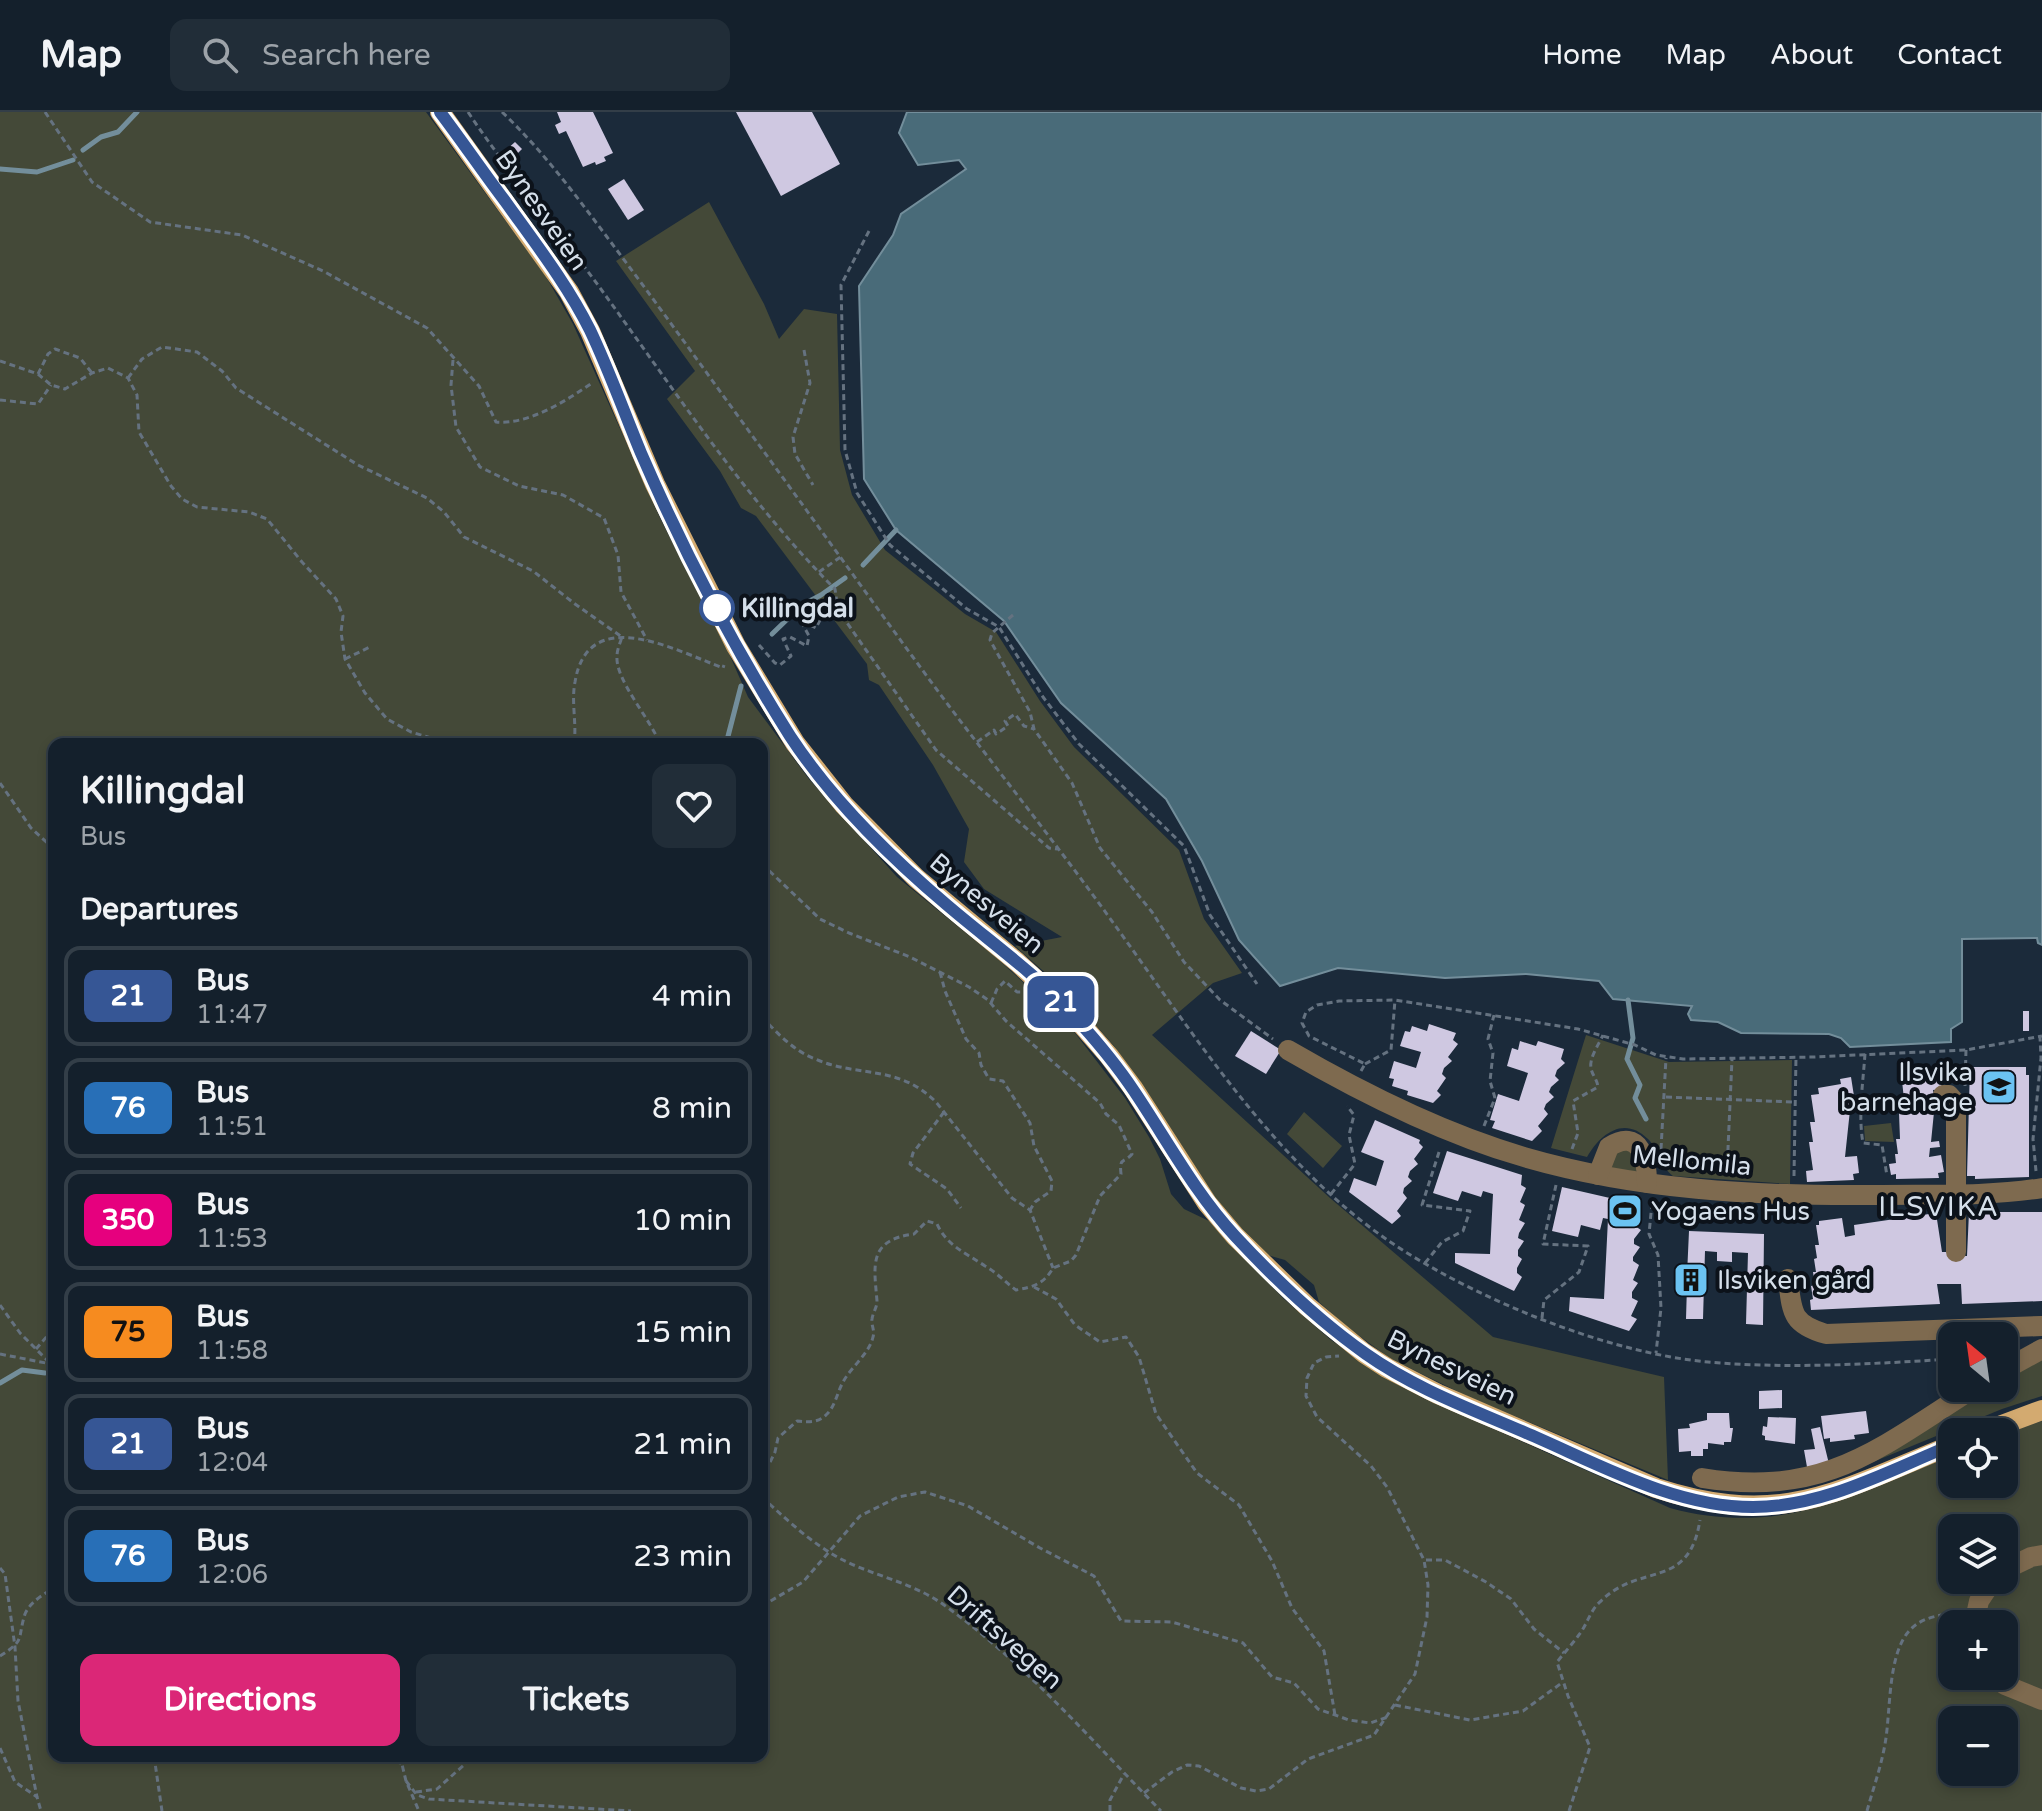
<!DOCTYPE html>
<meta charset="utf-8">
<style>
body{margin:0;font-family:"Varela Round",sans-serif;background:#212d38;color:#f1f3f6;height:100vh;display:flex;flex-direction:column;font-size:30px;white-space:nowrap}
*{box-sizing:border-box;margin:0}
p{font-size:26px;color:#9da3a9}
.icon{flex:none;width:44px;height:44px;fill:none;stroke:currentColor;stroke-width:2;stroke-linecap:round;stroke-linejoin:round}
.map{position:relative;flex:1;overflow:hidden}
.drawer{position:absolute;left:48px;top:626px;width:720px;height:1024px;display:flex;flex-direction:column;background:#14202c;border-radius:16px;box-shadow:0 4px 12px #0003,0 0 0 2px #333e48}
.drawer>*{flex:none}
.badge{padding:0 16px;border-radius:12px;font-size:28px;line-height:52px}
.needle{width:52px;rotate:331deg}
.controls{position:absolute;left:1938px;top:1210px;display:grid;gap:16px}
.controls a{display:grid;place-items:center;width:80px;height:80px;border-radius:16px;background:#14202c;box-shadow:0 4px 12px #0003,0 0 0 2px #333e48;font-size:40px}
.map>.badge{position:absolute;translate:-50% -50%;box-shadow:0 0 0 4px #fff}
h2{padding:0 32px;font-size:30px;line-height:72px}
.round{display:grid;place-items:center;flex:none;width:84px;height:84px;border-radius:16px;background:#212d38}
.headline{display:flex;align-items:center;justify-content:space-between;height:136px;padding:0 32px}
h1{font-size:38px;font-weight:800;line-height:60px}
.cta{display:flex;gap:16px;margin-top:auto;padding:16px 32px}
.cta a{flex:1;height:92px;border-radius:16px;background:#db2777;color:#fff;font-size:32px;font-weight:800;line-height:92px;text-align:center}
.cta a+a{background:#212d38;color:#f1f3f6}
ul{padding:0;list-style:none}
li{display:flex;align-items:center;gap:24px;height:100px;margin:0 16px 12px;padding:0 16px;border:4px solid #333e48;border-radius:16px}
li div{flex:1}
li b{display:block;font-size:30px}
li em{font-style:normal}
li .badge{min-width:88px;font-weight:700;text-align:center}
header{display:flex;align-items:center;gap:48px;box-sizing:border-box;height:112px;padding:0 40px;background:#14202c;border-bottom:2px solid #333e48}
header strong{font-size:38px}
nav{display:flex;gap:44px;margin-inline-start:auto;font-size:28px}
.search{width:560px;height:72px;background:#212d38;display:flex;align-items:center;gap:20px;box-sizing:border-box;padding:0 28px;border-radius:16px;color:#9da3a9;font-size:30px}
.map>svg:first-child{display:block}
.green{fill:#444938;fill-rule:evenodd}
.water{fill:#496b79;stroke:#738e9b;stroke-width:2}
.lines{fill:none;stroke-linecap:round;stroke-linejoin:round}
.stream{stroke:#738e9b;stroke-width:5}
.building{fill:#cfc8e1}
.path{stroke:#657280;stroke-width:3;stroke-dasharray:6 4;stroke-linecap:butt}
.minor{stroke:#7e6a4f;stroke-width:20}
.major{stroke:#d3aa70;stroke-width:20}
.line-casing{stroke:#fff;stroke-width:18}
.line{stroke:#365695;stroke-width:12}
.stop-dot{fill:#fff;stroke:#365695;stroke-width:4}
.labels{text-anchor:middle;stroke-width:8;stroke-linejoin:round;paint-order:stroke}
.street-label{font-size:26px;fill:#d5dfea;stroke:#0c121a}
.stop-label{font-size:26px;font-weight:bold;fill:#d5dfea;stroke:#0c121a;text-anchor:start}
.poi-label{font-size:26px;fill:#d5dfea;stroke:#0c121a;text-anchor:start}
.neighbourhood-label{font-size:28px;letter-spacing:2px;fill:#d5dfea;stroke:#0c121a}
</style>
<header>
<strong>Map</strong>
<div class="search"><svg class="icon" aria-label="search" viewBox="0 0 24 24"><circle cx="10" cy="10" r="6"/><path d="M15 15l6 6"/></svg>Search here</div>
<nav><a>Home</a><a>Map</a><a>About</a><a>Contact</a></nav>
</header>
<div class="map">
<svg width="2042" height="1699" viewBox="0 0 2042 1699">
<rect width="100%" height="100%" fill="#1b2a3a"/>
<g class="green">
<path d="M0,0H426L545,163L573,212L661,408L727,537L748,585L809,667L897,765L992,842L1065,908L1125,986L1149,1025L1160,1047L1171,1082L1184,1097L1209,1109L1284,1187L1331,1228L1383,1263L1440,1293L1670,1396C1777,1425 1856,1385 1952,1342V1372H2004V1322L2042,1309V1699H0ZM54,632H762V1644H54ZM1952,1416H2004V1468H1952ZM1952,1512H2004V1564H1952ZM1952,1608H2004V1660H1952Z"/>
<polygon points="709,90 764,192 779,227 804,197 837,202 840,338 852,383 885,438 965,502 996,520 1040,589 1074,635 1179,738 1204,807 1242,861 1213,871 1152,923 1330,1086 1493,1225 1664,1265 1668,1368 1469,1285 1391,1247 1347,1215 1319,1190 1314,1173 1285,1148 1264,1142 1214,1086 1114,934 1067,880 1015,834 1062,825 984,777 964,750 969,717 933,653 879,573 869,568 867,552 756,404 741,396 720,359 667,287 695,259 616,149"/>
<path d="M1586,923L1669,950L1792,948L1790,1072L1673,1064C1660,1054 1659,1038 1648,1027C1624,1003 1600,1022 1587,1045L1551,1036Z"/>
<polygon points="1304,1000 1342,1034 1323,1056 1287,1022"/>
<polygon points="1891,1011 1894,1030 1865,1029 1864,1014"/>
<polygon points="1627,1036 1639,1054 1635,1061 1607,1056 1608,1044"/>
<polygon points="2042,1246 2042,1284 2002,1297 1868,1352 1981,1276 2004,1276 2004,1263"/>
</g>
<polygon class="water" points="907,0 2042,0 2042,833 2038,831 2037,826 1962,827 1962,910 1951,917 1951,930 1850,935 1841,926 1829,922 1741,921 1718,910 1691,908 1688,902 1692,894 1613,887 1599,869 1526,862 1445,866 1338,856 1280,874 1239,828 1202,749 1166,687 1061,591 1004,509 896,418 864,367 859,174 893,123 901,102 966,57 959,48 918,53 899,21"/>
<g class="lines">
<g class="stream">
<polyline points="83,38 101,25 118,20 137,0"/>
<polyline points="0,57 37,60 73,48"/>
<polyline points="863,453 896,418"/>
<polyline points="772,522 802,493 821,483 845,466"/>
<polyline points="726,632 741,574"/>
<polyline points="1628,888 1633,926 1627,947 1640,973 1635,986 1646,1007"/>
<polyline points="0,1271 22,1258 45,1261"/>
</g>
</g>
<g class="building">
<polygon points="557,0 593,0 613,41 604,45 606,49 596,53 595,50 583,55 566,19 559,22 555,13 561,10"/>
<polygon points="736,0 812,0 840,52 781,84"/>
<polygon points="515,30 522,37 513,46 506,38"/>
<polygon points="624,67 644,98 628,108 608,77"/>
<rect x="2023" y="899" width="6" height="20"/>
<polygon points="1429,912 1456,921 1453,928 1458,932 1448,945 1452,949 1444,956 1442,962 1446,966 1437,979 1441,983 1433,991 1407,983 1408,979 1392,974 1394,967 1389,966 1394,949 1416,956 1421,940 1400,934 1405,919 1410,920 1412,914 1427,919"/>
<polygon points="1251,919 1281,938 1266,962 1235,944"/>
<polygon points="1520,929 1536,934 1538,929 1564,937 1561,947 1565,951 1557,958 1555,964 1559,968 1551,975 1549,980 1554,985 1546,992 1544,997 1548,1002 1538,1014 1542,1019 1532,1029 1492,1016 1495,1009 1490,1008 1498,982 1519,989 1528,961 1507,954 1512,936 1518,938"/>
<polygon points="1939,955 1942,977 1933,978 1935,990 1931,1030 1939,1029 1940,1035 1930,1036 1929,1045 1941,1043 1944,1060 1938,1061 1939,1066 1896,1067 1896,1062 1891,1063 1889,1052 1896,1051 1895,1042 1898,1042 1896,1027 1900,1027 1899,1001 1903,1000 1901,987 1904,987 1902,969 1909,968 1908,962"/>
<polygon points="1970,955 2026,955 2026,963 2029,963 2029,1065 1975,1067 1975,1064 1967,1064"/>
<polygon points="1851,965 1856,997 1850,998 1845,1045 1857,1044 1859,1061 1853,1062 1854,1068 1807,1070 1806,1059 1813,1058 1809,1030 1813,1030 1810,1010 1815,1010 1811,983 1819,982 1818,976 1841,972 1840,967"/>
<polygon points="1375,1008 1420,1028 1419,1031 1423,1035 1414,1047 1418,1052 1410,1059 1408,1065 1412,1069 1404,1076 1403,1081 1407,1086 1397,1099 1401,1104 1392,1112 1349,1080 1354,1066 1376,1074 1384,1049 1361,1040"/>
<polygon points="1447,1039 1522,1063 1521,1073 1526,1076 1520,1090 1525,1093 1519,1108 1525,1111 1519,1121 1518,1126 1524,1129 1518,1138 1518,1144 1522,1147 1517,1156 1517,1161 1522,1165 1514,1179 1455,1151 1455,1141 1490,1142 1493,1082 1483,1079 1481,1085 1462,1079 1458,1089 1433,1081"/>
<polygon points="1562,1075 1636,1092 1635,1114 1641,1118 1634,1127 1634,1132 1640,1135 1633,1145 1633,1149 1639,1153 1633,1168 1638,1171 1632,1180 1632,1186 1638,1189 1631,1204 1637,1207 1629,1219 1569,1199 1570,1185 1604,1187 1608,1107 1603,1106 1600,1118 1581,1113 1578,1125 1552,1119"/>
<polygon points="1969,1100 2042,1100 2042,1189 1962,1192 1961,1172 1937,1172 1940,1192 1811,1198 1810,1188 1813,1187 1811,1174 1815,1173 1813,1160 1816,1160 1814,1147 1817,1146 1815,1133 1819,1133 1816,1113 1819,1113 1819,1109 1842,1106 1845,1125 1855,1123 1854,1113 1936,1101 1942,1140 1962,1140 1962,1144 1967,1144"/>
<polygon points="1689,1119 1764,1122 1763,1213 1746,1212 1748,1141 1732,1140 1732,1150 1717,1149 1717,1140 1705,1139 1703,1207 1686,1207 1687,1173 1679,1173 1679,1163 1687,1163"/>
<polygon points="1782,1278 1782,1296 1759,1297 1759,1279"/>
<polygon points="1866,1299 1869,1321 1854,1323 1855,1327 1830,1330 1830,1326 1824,1327 1821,1304"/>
<polygon points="1707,1301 1729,1301 1730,1316 1733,1316 1731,1330 1724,1330 1724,1333 1708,1331 1708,1337 1703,1337 1703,1344 1691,1344 1691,1339 1679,1340 1678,1317 1690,1316 1689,1312 1707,1308"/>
<polygon points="1768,1305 1796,1306 1795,1332 1765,1328 1765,1324 1762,1323 1763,1314 1767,1315"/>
<polygon points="1820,1315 1829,1352 1807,1355 1804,1338 1815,1337 1811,1317"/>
</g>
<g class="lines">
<g class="path">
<path d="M45,0L92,70L150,110L242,123L323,159L427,216L479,274L496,310C528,313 566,289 592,271"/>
<path d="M468,0C510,63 559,119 603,180C675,279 744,384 830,472L835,477L838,498L936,638L1049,736L1058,737"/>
<path d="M502,0C542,38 574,81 607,125C656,190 703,256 751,322C817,412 882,504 949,594C1002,664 1057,733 1109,805C1195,923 1278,1059 1404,1139C1487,1191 1609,1241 1708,1250C1788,1257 1871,1252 1952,1247"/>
<polyline points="869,119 841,173 845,338 857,381 890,433 967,497 999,515 1043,585 1079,632 1184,734 1210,803 1257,872"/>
<polyline points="804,238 810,271 793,325 795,342 813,373"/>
<polyline points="453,248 451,273 456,315 480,355 519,374 563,383 604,406 618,443 621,480 647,528"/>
<polyline points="0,249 38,262 51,273 65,277 92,261 108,256 128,266 137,283 139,320 171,374 182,387 197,395 249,400 267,407 302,450 336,487 343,504 341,520 345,547 365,581 387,607 411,620 451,632"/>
<polyline points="38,262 48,242 55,237 80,246 92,261"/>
<path d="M128,266L142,247L162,235L197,240L222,259L236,276L358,353L427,386L444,400L464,425L533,459L575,492L622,525C620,531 617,538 617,544C615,568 650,606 660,632"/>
<polyline points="0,288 38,292 51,273"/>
<polyline points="819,460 842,444"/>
<polyline points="1013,503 992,521 990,528 1030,600 1034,617 1072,671 1100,736 1152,800 1184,850 1220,888 1273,927"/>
<polyline points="759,533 775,551 780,553 791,544 783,527 790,525 807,534 809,524 803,513 806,511 816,516 822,504 838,498"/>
<polyline points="345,547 372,534"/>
<polyline points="977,630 994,618 996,622 1008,614 1005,609 1015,602 1024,614 1034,617"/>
<path d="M574,632C577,612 571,590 575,570C588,490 677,539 723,556L724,553"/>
<polyline points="0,671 31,716 54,737"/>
<path d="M762,752L820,807L849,821L910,845L969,875L988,888L1006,909L1100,991L1106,1002L1119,1013L1132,1042C1124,1052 1119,1044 1121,1062L1100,1084L1076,1143L1071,1149L1053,1156C1044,1172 1033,1175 1016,1178C1005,1170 996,1160 985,1154C966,1141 947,1134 937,1112L927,1109L914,1122C868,1128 874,1153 877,1189C877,1196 873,1200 872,1207C871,1213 875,1218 873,1225C869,1242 851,1255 843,1270C837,1281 835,1295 826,1303C818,1311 808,1310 797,1309L778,1326L775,1340L762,1367"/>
<polyline points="940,860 945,879 966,927 979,941 981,953 989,967 1003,969 1030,1011 1034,1034 1052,1069 1051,1079 1035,1090 1030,1098"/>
<polyline points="991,891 997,877 1005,869 1017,880 1022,880"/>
<path d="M762,905C777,921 794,939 815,947C859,966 898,952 936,990L1012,1086L1030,1098L1053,1156"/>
<path d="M1865,942C1863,970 1858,1004 1863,1031L1882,1033L1887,1064"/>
<polyline points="1365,952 1391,938 1395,888"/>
<polyline points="1361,959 1365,952 1309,924 1302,911 1306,900 1317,893 1339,889 1395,888 1578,917 1635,933 1656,943 1683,947 1814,945 1966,938 2042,924"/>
<polyline points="1965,974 1966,938"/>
<polyline points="1666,985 1794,990"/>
<polyline points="944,1000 913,1041 910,1052 947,1077 961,1096"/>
<polyline points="1484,1014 1495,986 1490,969 1493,941 1488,927 1494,903"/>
<path d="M1572,1037L1578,1021L1573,989L1598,975C1597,967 1592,963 1591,956C1589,946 1599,932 1603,923"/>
<polyline points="1661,1037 1666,946"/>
<polyline points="1727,1059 1732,947"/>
<polyline points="2036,1059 2033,1027 2041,946 2040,925"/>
<polyline points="1794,1064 1796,945"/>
<polyline points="1331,1082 1355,1052 1349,1023 1354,1003 1347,994"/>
<polyline points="1652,1091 1649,1122 1658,1143 1661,1196 1656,1241"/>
<polyline points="1425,1151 1442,1130 1463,1119 1470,1099 1422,1093 1440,1037"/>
<polyline points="1034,1175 1056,1187 1075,1213 1100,1230 1126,1225 1139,1245 1156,1302 1197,1361 1239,1393 1272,1449 1292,1496 1324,1539 1335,1603"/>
<polyline points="0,1193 20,1221 54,1255"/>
<polyline points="1542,1206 1544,1188 1579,1160 1588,1134 1543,1132 1556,1073"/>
<polyline points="36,1237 54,1216"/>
<polyline points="0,1242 51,1252"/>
<path d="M762,1385C786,1407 810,1430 839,1446C873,1464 912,1470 944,1493C1025,1551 1092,1629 1161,1699"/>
<polyline points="1426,1448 1445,1448 1486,1470 1511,1487 1534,1517 1564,1541"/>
<polyline points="0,1456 5,1462 15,1535 18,1589 37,1685"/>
<polyline points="762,1494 803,1470 860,1404 898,1385 925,1380 968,1394 1040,1436 1094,1464 1121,1509 1172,1510 1243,1531 1272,1565 1294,1571 1318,1597 1349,1608 1370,1611 1388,1605"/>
<path d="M0,1544C26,1528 17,1527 25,1502C30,1490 44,1482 54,1476"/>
<polyline points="1395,1593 1470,1608 1523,1599 1563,1570"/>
<polyline points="0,1636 15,1670 37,1685 41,1699"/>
<polyline points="154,1644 162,1699"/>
<polyline points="379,1644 383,1647 401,1651"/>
<polyline points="400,1644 406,1669 419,1699"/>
<polyline points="406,1669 417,1683 429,1687 631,1699"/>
<polyline points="416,1680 437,1677 474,1644"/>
<polyline points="1144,1681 1172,1660 1187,1653 1199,1654 1241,1676 1256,1679 1269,1677 1308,1647 1374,1623 1415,1562 1427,1505 1428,1473 1424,1448 1387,1375 1371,1354 1317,1305 1306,1284 1307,1266 1314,1251 1326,1245 1339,1244"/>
<polyline points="1110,1699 1110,1688 1124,1662"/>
<path d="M1569,1699L1590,1635L1568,1584L1557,1550C1565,1540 1574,1530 1581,1520C1588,1510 1591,1497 1601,1489C1640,1450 1689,1479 1700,1408"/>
<path d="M1867,1699C1873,1677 1881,1655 1885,1632C1891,1600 1887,1542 1910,1518C1922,1505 1940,1503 1956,1501"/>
</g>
<g class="minor">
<path d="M1288,938C1362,981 1441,1021 1524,1045C1638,1078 1755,1084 1873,1083C1929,1082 1986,1085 2042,1076"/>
<polyline points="1943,983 1949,983 1956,991 1956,1140"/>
<path d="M1598,1063L1609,1035C1640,1015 1647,1048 1647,1071"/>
<path d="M1788,1167C1792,1200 1791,1212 1826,1222L2042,1214"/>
<polyline points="2004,1258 2042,1237"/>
<path d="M1702,1366C1824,1386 1878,1337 1974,1276"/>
<polyline points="2004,1458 2031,1445 2042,1443"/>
<polyline points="1974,1512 1979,1489 1993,1468"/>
<polyline points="1994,1564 2005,1573 2042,1588"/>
</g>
<g class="major">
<path d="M440,0L569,180L590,219L655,372L736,534L795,631L844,693L916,766L1017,850L1068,897L1109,944L1133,976L1207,1091L1235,1124L1307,1194L1364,1241L1387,1256L1438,1282L1656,1376C1783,1417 1837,1379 1952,1333"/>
<polyline points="1983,1320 2042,1298"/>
</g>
</g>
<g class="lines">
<defs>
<path id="line" d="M440,0C462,29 483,60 505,89C535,131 567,172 590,218C609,258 624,300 641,341C683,438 733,534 790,624C832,688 889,744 947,793C989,829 1035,861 1072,902C1094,926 1116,952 1134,979C1167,1028 1195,1081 1235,1124C1274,1166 1319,1209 1366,1242C1414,1276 1471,1297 1524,1320C1597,1351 1673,1395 1753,1395C1824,1395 1888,1359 1952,1333"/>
</defs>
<use href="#line" class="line-casing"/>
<use href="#line" class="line"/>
</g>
<defs>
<symbol id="school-square" viewBox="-11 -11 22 22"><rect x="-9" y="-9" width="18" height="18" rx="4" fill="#6bc3f2" stroke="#0c121a"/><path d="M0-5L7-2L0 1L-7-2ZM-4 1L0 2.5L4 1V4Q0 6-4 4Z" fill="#111"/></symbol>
<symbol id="stadium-square" viewBox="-11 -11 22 22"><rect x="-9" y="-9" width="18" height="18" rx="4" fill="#6bc3f2" stroke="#0c121a"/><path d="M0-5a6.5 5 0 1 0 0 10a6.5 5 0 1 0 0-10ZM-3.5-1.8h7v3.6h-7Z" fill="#111"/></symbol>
<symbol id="building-square" viewBox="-11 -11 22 22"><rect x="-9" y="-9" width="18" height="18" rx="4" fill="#6bc3f2" stroke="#0c121a"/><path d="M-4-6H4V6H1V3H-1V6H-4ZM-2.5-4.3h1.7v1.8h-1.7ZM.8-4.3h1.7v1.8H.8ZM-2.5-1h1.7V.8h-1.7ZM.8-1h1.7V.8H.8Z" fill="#111"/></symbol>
</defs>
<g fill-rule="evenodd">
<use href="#school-square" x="1979" y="955" width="40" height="40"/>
<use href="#stadium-square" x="1605" y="1079" width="40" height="40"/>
<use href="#building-square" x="1671" y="1148" width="40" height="40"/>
</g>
<circle class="stop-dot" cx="717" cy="496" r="16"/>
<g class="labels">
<g class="street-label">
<text transform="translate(542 98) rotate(55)" y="9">Bynesveien</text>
<text transform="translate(987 791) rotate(40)" y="9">Bynesveien</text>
<text transform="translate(1692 1048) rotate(6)" y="9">Mellomila</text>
<text transform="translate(1452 1255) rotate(26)" y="9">Bynesveien</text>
<text transform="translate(1005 1525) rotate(41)" y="9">Driftsvegen</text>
</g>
<g class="stop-label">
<text x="741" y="505">Killingdal</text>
</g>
<g class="poi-label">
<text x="1973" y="969" text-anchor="end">Ilsvika<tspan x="1973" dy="30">barnehage</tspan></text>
<text x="1651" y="1108">Yogaens Hus</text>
<text x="1717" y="1177">Ilsviken gård</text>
</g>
<g class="neighbourhood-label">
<text x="1939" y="1104">ILSVIKA</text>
</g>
</g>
</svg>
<div class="controls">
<a><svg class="needle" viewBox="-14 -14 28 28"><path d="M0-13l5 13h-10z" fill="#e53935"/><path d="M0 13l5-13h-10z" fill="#9da3a9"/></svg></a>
<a><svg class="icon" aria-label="locate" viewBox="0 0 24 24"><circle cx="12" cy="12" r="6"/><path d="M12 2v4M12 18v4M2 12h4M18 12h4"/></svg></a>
<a><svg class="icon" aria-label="layers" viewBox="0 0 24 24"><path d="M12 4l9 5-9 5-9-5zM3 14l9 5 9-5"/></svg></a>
<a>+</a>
<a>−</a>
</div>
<b class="badge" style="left:1061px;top:890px;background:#365695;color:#fff">21</b>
<section class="drawer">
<div class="headline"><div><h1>Killingdal</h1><p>Bus</p></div><a class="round"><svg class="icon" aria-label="heart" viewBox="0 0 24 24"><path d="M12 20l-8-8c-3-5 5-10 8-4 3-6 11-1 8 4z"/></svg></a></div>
<h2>Departures</h2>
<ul>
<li><span class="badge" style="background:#365695;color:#fff">21</span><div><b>Bus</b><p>11:47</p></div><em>4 min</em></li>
<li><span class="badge" style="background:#286fb7;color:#fff">76</span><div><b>Bus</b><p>11:51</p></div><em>8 min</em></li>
<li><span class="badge" style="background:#e6007e;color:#fff">350</span><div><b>Bus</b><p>11:53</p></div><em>10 min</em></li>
<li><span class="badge" style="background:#f68b1f;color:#111">75</span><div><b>Bus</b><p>11:58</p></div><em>15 min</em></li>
<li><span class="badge" style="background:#365695;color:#fff">21</span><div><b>Bus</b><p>12:04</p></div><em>21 min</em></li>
<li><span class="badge" style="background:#286fb7;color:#fff">76</span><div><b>Bus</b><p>12:06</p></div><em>23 min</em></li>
</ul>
<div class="cta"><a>Directions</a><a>Tickets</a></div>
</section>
</div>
